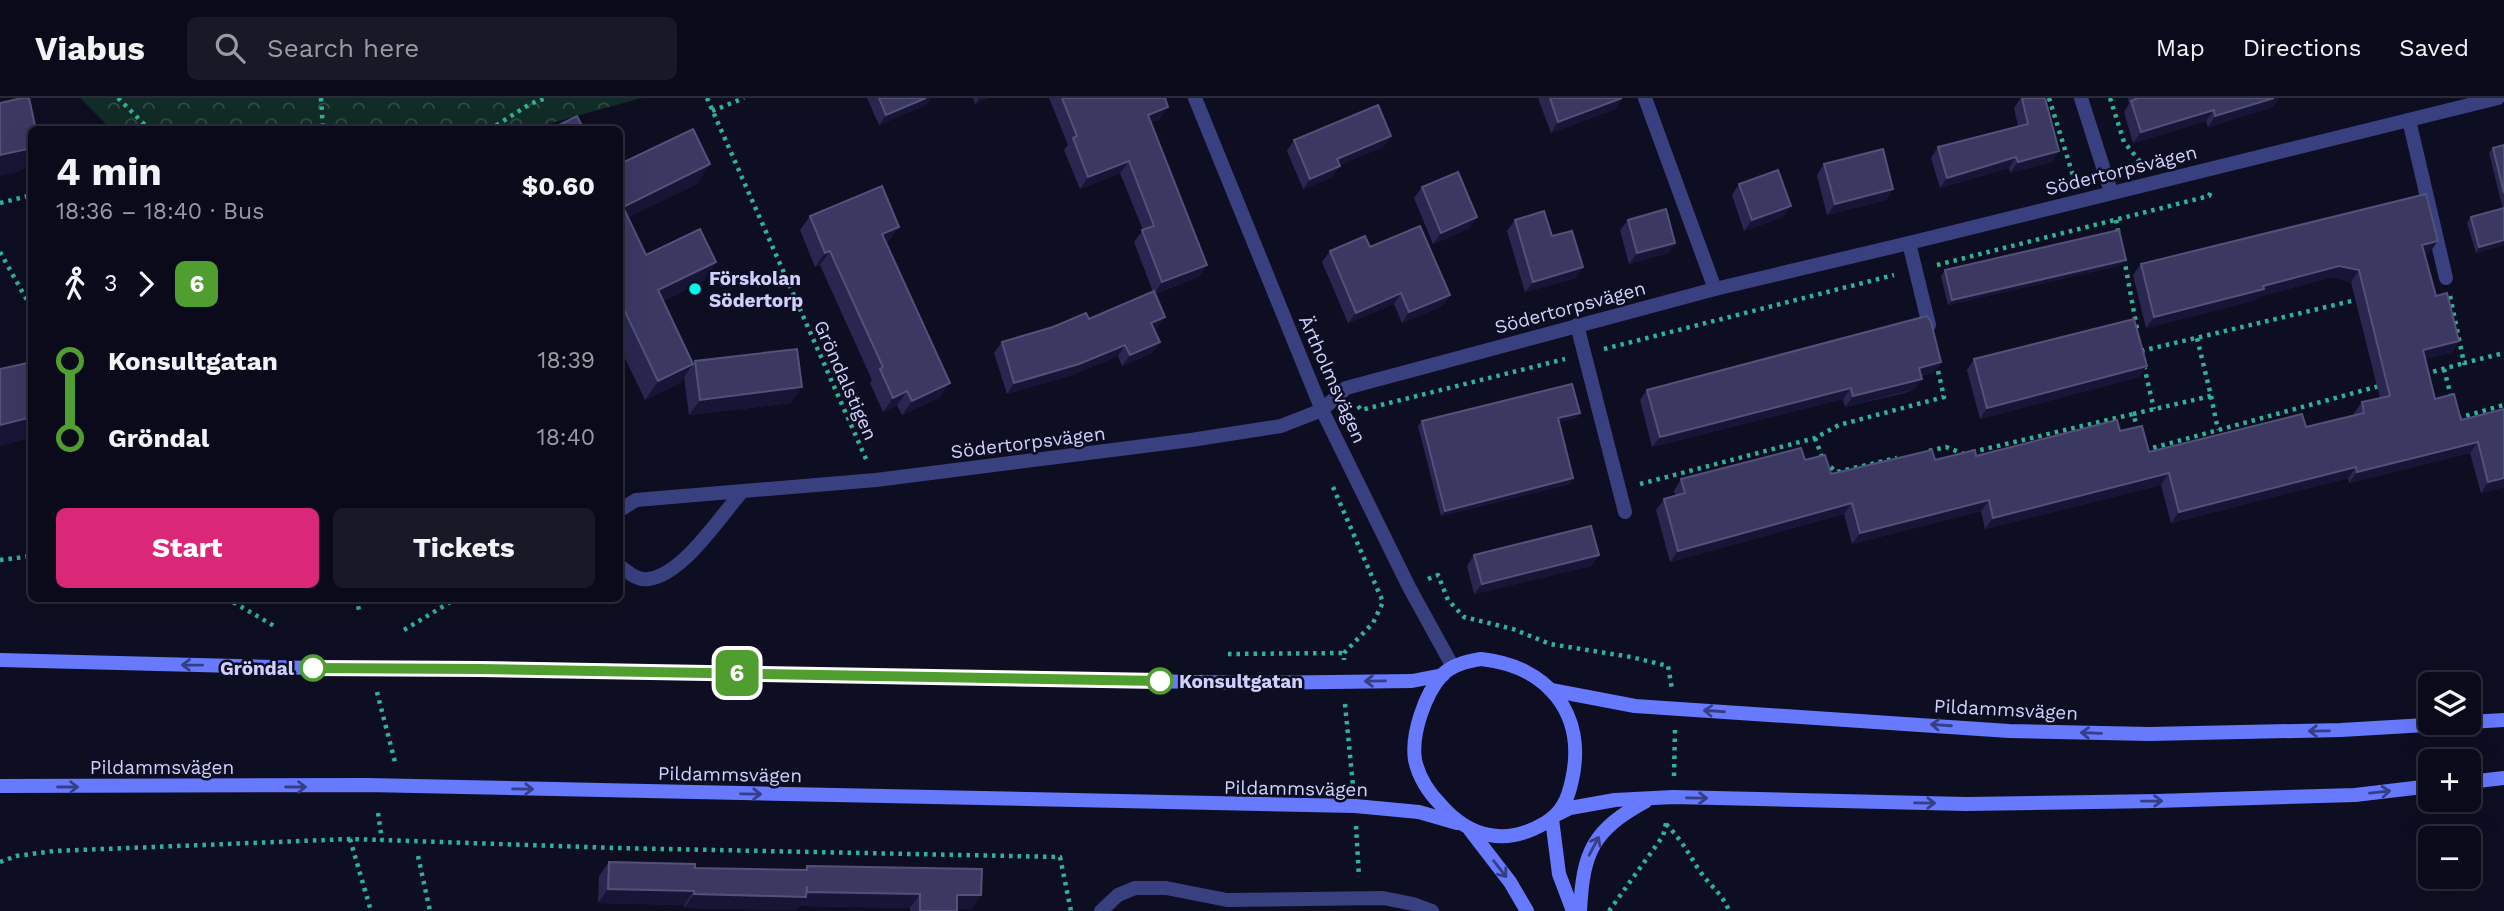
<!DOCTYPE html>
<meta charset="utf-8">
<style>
body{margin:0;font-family:"Work Sans",sans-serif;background:#181827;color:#f1f3f6;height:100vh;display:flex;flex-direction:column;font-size:26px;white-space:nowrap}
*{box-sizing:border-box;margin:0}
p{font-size:23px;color:#999aa2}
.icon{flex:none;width:38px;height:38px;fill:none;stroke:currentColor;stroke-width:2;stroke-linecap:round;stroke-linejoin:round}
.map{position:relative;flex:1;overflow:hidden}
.panel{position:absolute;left:28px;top:28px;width:595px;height:476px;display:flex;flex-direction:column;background:#0a0a1a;border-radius:10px;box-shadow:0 7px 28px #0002,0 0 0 2px #2a2b39}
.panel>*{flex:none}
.badge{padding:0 14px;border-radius:10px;font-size:24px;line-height:46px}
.controls{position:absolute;left:2418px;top:574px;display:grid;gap:14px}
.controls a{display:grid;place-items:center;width:63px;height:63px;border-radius:10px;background:#0a0a1a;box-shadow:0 7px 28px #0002,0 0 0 2px #2a2b39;font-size:35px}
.map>.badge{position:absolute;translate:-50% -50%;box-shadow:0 0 0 4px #fff}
.legs{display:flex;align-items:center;gap:10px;height:77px;padding:0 28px;font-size:23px}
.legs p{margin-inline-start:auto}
.head{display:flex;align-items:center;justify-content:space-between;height:119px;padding:0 28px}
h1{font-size:38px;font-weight:700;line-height:52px}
.cta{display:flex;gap:14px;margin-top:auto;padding:14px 28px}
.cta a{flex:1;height:80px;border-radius:10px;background:#db2777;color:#fff;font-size:28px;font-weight:700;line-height:80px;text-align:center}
.cta a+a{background:#181827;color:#f1f3f6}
ul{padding:0 28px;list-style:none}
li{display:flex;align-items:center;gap:24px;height:77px;font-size:26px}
li i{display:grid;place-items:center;width:10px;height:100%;margin:0 9px;background:currentColor}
li i::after{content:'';width:18px;height:18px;margin:-9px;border:5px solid;border-radius:50%;background:#0a0a1a}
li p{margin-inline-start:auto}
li:first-child i{background:linear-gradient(#0000 50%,currentColor 0)}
li:last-child i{background:linear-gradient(currentColor 50%,#0000 0)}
header{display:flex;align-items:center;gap:42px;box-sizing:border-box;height:98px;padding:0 35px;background:#0a0a1a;border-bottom:2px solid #2a2b39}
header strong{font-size:33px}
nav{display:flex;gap:38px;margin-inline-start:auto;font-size:24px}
.search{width:490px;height:63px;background:#181827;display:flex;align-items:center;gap:18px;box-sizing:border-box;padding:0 24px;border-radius:10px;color:#999aa2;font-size:26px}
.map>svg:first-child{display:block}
.forest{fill:url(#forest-crowns)}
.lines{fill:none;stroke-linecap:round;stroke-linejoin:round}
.path{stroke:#30b298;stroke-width:4.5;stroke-dasharray:3.5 5;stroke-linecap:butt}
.lane{stroke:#394080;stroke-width:14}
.street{stroke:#394080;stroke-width:14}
.secondary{stroke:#6779fd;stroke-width:14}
.wall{fill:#29274f}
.shaded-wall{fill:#171535}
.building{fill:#3b3962;stroke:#52517a;stroke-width:2}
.oneway{stroke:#363e85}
.line-1-casing{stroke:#fff;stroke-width:16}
.line-1{stroke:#509e2f;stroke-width:10}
.poi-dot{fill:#03f6ed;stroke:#0e0e22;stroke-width:2.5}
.stop-1-dot{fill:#fff;stroke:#509e2f;stroke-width:3.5}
.labels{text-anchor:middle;stroke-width:5;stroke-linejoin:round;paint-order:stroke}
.street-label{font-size:19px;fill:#cfd0fe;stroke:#0e0e22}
.poi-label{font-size:19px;font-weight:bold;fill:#cfd0fe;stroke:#0e0e22;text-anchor:start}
.stop-label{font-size:19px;font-weight:bold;fill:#cfd0fe;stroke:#0e0e22;text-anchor:end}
</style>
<header>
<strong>Viabus</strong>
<div class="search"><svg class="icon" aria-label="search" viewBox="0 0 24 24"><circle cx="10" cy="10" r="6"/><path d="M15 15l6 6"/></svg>Search here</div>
<nav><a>Map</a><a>Directions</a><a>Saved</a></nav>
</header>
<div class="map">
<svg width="2504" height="813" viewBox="0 0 2504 813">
<defs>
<pattern id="forest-crowns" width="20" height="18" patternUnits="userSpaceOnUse" patternTransform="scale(1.75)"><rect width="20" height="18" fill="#112c27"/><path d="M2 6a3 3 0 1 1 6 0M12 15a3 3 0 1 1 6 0" fill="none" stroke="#334a47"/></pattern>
</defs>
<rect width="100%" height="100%" fill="#0e0e22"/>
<polygon class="forest" points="80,0 641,0 548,26 536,32 111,31"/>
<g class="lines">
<g class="path">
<polyline points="118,0 150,32"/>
<polyline points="321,0 323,32"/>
<polyline points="707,0 866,361"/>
<polyline points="2049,0 2075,84"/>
<polyline points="2110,0 2124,44 2142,66"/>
<polyline points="712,13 744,0"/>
<polyline points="489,32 530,6 546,0"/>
<polyline points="0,105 32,97"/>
<polyline points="2116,122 2119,138"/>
<polyline points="0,154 32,211"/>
<polyline points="2124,160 2137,231"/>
<polyline points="1937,167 2209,98 2212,91"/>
<polyline points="2450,198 2464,265 2504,255"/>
<polyline points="1604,251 1894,177"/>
<polyline points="2141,253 2360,201"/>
<polyline points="2144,268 2154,311"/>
<polyline points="2444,271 2452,302"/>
<polyline points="2425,276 2464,265"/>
<polyline points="2211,298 2218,332"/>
<polyline points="1358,308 1361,312 1565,261"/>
<polyline points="2133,316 2211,298 2197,240"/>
<polyline points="2458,320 2504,307"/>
<polyline points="1815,340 1824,364 1837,374 1897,360"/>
<polyline points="2145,352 2383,287"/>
<polyline points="1929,353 1946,349 1964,356"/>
<polyline points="1972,354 2133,316 2139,334"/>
<polyline points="1640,386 1815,340 1839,327 1944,299 1936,264"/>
<polyline points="1333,389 1383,504 1373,525 1344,555 1344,562"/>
<polyline points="0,462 32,458"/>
<polyline points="1428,481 1438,477 1448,502 1464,519 1513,531 1550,546 1631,559 1668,568 1672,591"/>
<polyline points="226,500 276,529"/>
<polyline points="356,500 359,512"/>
<polyline points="404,532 457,500"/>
<polyline points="1228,556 1344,555"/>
<polyline points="377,594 395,664"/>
<polyline points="1345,606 1353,688"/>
<polyline points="1674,678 1675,631"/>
<polyline points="378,715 382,742 616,750 1060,759 1071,813"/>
<path d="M1666,726C1683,744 1687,753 1699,772C1709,787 1723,796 1729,813"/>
<polyline points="1356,728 1359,779"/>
<polyline points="350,741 371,813"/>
<polyline points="418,758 430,813"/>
<polyline points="0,764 16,758 54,753 350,741 382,742"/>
<polyline points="1609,813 1663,738 1667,721"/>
</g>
<g class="lane">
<polyline points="2409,22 2446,180"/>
<polyline points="1909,145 1929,227"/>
<polyline points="1577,227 1625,414"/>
</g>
<g class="street">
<polyline points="1195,0 1322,312 1409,489 1453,569"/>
<polyline points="1645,0 1715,191"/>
<polyline points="2081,0 2111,94"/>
<polyline points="620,412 636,402 876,382 1191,342 1281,328 1322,312 1346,290 1715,191 1909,145 2498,0"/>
<path d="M620,468C628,474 637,483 649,481C683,476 719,420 741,395"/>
<polyline points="1101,813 1118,797 1135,790 1166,790 1227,802 1383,800 1413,806 1432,813"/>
</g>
<g class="secondary">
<path d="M1481,561C1547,568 1587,615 1572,682C1568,701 1562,715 1545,725C1506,748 1470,740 1441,707C1428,694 1419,680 1415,662C1411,636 1425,596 1442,577C1452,567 1467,563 1481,561Z"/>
<polyline points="0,562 313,570 453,570 1248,585 1412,583 1443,577"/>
<polyline points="1551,592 1635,608 2009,633 2149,636 2341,632 2460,625"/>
<polyline points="2469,624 2504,622"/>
<polyline points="2469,684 2504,680"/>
<polyline points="0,688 367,687 1355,708 1419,714 1457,725"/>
<polyline points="1558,716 1570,710 1615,702 1673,699 1966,706 2156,703 2355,697 2431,688"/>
<polyline points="1552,721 1559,776 1573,813"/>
<polyline points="1470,732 1510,784 1527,813"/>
<path d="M1580,813C1583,753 1593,732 1646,703"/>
</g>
</g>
<g class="wall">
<polygon points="867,0 931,0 926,7 879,27"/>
<polygon points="973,0 988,0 975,6"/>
<polygon points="1049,0 1165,0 1160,21 1150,24 1207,167 1198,179 1155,196 1157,230 1154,231 1160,244 1152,255 1122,268 1118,258 1072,277 1007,296 994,255 1002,244 1089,221 1153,194 1134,144 1143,132 1120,75 1080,91 1064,52 1068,47"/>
<polygon points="1538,0 1622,0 1615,11 1551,35"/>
<polygon points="2021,0 2045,0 2052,64 2010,75 2009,70 1940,90 1931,60 1938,49 2018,28 2014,10"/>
<polygon points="2128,0 2279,0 2273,9 2208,29 2206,23 2133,45 2124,14 2129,6"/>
<polygon points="1391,38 1383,49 1339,67 1332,79 1303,91 1287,53 1294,42"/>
<polygon points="2504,47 2504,147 2476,155 2467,125 2471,119 2503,111 2489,55 2493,50"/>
<polygon points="620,66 697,86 628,119 646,157 716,164 703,183 663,203 693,265 695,263 791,305 689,317 684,279 680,285 645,302 620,250"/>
<polygon points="1824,66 1893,91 1886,102 1827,117 1817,77"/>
<polygon points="1739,86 1783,119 1744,133 1732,97"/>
<polygon points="1422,89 1470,130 1433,146 1414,100"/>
<polygon points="810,118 889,143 886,144 940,299 902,317 897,307 883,314 870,285 872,282 820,167 815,169 800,132"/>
<polygon points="1515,122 1552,138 1576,180 1525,194 1507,133"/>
<polygon points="1628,122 1675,145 1668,155 1629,166 1620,132"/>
<polygon points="1370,149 1450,197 1442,208 1402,225 1394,206 1348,225 1322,164 1330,153"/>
<polygon points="2430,154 2424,156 2436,198 2459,243 2452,254 2425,261 2435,301 2461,322 2504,311 2504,389 2481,395 2470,355 2349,385 2348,380 2171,425 2161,387 1985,431 1981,413 1852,446 1844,416 1670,464 1656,412 1664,401 1675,397 1674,393 1681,381 1805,362 1831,376 1976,358 2120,333 2149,354 2306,329 2354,317 2354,315 2362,304 2380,300 2351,184 2332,179 2258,199 2256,202 2146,230 2133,177 2141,166"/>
<polygon points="2122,167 1948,207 1941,178 1945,172"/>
<polygon points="1974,261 2147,268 2139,279 1980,321 1967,272"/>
<polygon points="1934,275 1921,278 1915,291 1904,295 1845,309 1843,301 1652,349 1640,302 1647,292"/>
<polygon points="1580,315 1576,320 1559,324 1570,386 1441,418 1418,328 1422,323"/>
<polygon points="1474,457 1599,457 1591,468 1474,496 1467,468"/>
<polygon points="609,764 695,770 804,772 807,768 982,771 971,811 957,811 957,813 910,813 910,810 800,808 796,812 684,810 684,807 598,805 599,778"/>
</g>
<g class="shaded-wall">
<polygon points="926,0 931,0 926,7 879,27 886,17"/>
<polygon points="979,0 988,0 975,6"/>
<polygon points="1622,0 1615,11 1551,35 1558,24"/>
<polygon points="2274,0 2279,0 2273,9 2208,29 2215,18"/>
<polygon points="1168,9 1160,21 1139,29 1148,17"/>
<polygon points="2214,12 2206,23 2133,45 2141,34"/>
<polygon points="1391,38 1383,49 1329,72 1337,61"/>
<polygon points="32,50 32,59 22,73 0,78 0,57"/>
<polygon points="2059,53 2052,64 2010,75 2018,64"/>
<polygon points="2016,59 2009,70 1940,90 1947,80"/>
<polygon points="1129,63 1120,75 1080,91 1088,79"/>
<polygon points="710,66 697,86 620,123 623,109"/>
<polygon points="1340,68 1332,79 1303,91 1310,81"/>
<polygon points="1893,91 1886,102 1827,117 1835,106"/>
<polygon points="1791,108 1783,119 1744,133 1752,122"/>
<polygon points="1477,119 1470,130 1433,146 1441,135"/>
<polygon points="899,129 889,143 872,150 882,136"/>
<polygon points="2504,142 2504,147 2476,155 2479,149"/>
<polygon points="2438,143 2430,154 2414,158 2422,147"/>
<polygon points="1675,145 1668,155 1629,166 1637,155"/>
<polygon points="830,153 820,167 815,169 825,155"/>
<polygon points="2126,162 2122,167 1948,207 1952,202"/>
<polygon points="716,164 703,183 644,212 658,192"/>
<polygon points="1207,167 1198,179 1154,196 1162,184"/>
<polygon points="2339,168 2359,172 2351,184 2332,179 2258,199 2256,202 2146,230 2154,219"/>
<polygon points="1583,169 1576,180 1525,194 1533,184"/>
<polygon points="1401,195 1394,206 1348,225 1356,215"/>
<polygon points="1450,197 1442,208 1402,225 1409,214"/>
<polygon points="1165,219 1157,230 1144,235 1151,225"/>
<polygon points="2459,243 2452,254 2415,264 2423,252"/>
<polygon points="1160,244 1152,255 1122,268 1130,257"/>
<polygon points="1125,247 1118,258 1072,277 1007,296 1014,285"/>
<polygon points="1941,264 1934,275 1912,280 1919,270"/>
<polygon points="693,266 680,285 645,302 658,283"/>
<polygon points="2147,268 2139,279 1980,321 1987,310"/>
<polygon points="1922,281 1915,291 1845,309 1853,298"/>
<polygon points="950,285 940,299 902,317 912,303"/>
<polygon points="802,289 791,305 689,317 700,302"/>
<polygon points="1851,290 1843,301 1652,349 1660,339"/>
<polygon points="907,293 897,307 883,314 893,300"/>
<polygon points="1580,315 1576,320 1554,326 1558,320"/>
<polygon points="32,319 32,340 0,348 0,327"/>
<polygon points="2478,344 2470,355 2349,385 2357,374"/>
<polygon points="2356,369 2348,380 2171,425 2179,414"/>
<polygon points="2169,375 2161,387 1985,431 1993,420"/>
<polygon points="1573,380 1570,386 1441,418 1445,413"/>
<polygon points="2504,380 2504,389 2481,395 2488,384"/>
<polygon points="1989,402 1981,413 1852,446 1860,435"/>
<polygon points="1852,405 1844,416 1670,464 1678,453"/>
<polygon points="1599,457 1591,468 1474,496 1482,486"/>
<polygon points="608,791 694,793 684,807 598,805"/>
<polygon points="807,794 920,796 910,810 800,808 796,812 684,810 694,796"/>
<polygon points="957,797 981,797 971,811 947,811"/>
</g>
<g class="building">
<polygon points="22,0 29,0 36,32 32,32 32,50 0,57 0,5"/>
<polygon points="879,0 926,0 886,17"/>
<polygon points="1062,0 1165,0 1168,9 1148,17 1207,167 1162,184 1142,132 1154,128 1129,63 1088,79 1073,40 1077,38"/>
<polygon points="1550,0 1622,0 1558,24"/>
<polygon points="2022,0 2045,0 2059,53 2018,64 2016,59 1947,80 1938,49 2028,26"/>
<polygon points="2138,0 2274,0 2215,18 2214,12 2141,34 2131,3"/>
<polygon points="1378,7 1391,38 1337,61 1340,68 1310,81 1294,42"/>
<polygon points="577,18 584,32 549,32"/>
<polygon points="693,31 710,66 623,109 646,157 700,131 716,164 658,192 693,266 658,283 620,203 620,66"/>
<polygon points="2504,47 2504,95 2493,50"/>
<polygon points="1883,51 1893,91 1835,106 1824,66"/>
<polygon points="1778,72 1791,108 1752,122 1739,86"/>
<polygon points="1458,74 1477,119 1441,135 1422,89"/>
<polygon points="882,88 899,129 882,136 950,285 912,303 907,293 893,300 880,271 883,269 830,153 825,155 810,118"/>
<polygon points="2426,96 2438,143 2422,147 2436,198 2447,195 2459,243 2423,252 2435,301 2454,296 2461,322 2504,311 2504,380 2488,384 2478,344 2357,374 2356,369 2179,414 2169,375 1993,420 1989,402 1860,435 1852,405 1678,453 1664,401 1685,395 1681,381 1801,350 1805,362 1825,357 1831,376 1932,352 1935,362 1975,352 1976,358 2117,322 2120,333 2142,328 2149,354 2302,316 2306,329 2364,315 2362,304 2390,298 2359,172 2339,168 2263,188 2264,191 2154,219 2141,166"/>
<polygon points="2504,110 2504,142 2479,149 2471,119"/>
<polygon points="1666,111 1675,145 1637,155 1628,122"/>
<polygon points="1544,113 1552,138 1572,133 1583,169 1533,184 1515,122"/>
<polygon points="1420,128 1450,197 1409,214 1401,195 1356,215 1330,153 1365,138 1370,149"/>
<polygon points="2119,132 2126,162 1952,202 1945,172"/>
<polygon points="1154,193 1165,219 1151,225 1160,244 1130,257 1125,247 1079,266 1014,285 1002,244 1053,229 1086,215 1089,221"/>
<polygon points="1927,218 1931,224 1941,264 1919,270 1922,281 1853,298 1851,290 1660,339 1647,292"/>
<polygon points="2134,221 2147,268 1987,310 1974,261"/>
<polygon points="797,251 802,289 700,302 695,263"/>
<polygon points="32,264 32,319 0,327 0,271"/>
<polygon points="1572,286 1580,315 1558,320 1573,380 1445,413 1422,323"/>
<polygon points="1591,428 1599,457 1482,486 1474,457"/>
<polygon points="609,764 695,766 695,770 807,772 807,768 982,771 981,797 957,797 957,813 920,813 920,796 807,794 807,788 806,799 694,796 694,793 608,791"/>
</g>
<defs><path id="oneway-shaft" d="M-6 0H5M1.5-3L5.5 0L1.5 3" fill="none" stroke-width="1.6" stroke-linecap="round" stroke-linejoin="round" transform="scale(1.75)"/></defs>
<g class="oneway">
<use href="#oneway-shaft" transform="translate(192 567) rotate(-179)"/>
<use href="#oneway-shaft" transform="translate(1375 583) rotate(179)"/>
<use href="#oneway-shaft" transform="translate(1714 613) rotate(-176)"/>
<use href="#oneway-shaft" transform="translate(1941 627) rotate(-176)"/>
<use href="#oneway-shaft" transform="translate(2319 633) rotate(179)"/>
<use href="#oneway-shaft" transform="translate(2091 635) rotate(-178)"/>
<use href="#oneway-shaft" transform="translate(68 689)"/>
<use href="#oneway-shaft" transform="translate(296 689)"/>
<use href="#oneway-shaft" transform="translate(523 691) rotate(1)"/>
<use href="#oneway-shaft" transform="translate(2380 694) rotate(-6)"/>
<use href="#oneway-shaft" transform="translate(751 696) rotate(1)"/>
<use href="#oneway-shaft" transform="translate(1697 700) rotate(1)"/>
<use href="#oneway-shaft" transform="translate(2152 703) rotate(-1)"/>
<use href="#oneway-shaft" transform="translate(1925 705) rotate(1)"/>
<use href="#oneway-shaft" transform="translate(1594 748) rotate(-62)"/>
<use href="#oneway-shaft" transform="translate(1500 771) rotate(52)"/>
</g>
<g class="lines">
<defs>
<polyline id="line-1" points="313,570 480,571 1160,583"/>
</defs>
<use href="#line-1" class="line-1-casing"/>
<use href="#line-1" class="line-1"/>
</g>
<circle class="poi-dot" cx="695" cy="191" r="7"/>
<g class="stop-1-dot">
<circle cx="313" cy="570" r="12"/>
<circle cx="1160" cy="583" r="12"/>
</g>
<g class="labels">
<g class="street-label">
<text transform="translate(2121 72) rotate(-14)" y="7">Södertorpsvägen</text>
<text transform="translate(1570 209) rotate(-15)" y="7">Södertorpsvägen</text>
<text transform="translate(1333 281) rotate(66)" y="7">Ärtholmsvägen</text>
<text transform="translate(846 282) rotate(66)" y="7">Gröndalstigen</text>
<text transform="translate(1028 344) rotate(-7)" y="7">Södertorpsvägen</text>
<text transform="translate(2006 611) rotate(3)" y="7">Pildammsvägen</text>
<text x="162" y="676">Pildammsvägen</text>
<text transform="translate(730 676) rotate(1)" y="7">Pildammsvägen</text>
<text transform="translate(1296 690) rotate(1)" y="7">Pildammsvägen</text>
</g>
<g class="poi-label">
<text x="709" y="187">Förskolan<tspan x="709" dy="22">Södertorp</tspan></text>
</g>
<g class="stop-label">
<text x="294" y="577">Gröndal</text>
<text x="1179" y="590" text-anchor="start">Konsultgatan</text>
</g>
</g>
</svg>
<div class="controls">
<a><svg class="icon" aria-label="layers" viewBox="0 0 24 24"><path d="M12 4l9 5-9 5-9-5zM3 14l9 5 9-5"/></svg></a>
<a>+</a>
<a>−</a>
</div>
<b class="badge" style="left:737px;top:575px;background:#509e2f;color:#fff">6</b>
<section class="panel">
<div class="head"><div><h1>4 min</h1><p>18:36 – 18:40 · Bus</p></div><b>$0.60</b></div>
<div class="legs"><svg class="icon" aria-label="walk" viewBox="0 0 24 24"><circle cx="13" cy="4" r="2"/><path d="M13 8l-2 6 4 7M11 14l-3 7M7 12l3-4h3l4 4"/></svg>3<svg class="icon" aria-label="forward" viewBox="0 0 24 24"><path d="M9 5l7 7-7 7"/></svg><b class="badge" style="background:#509e2f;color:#fff">6</b></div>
<ul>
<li><i style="color:#509e2f"></i><b>Konsultgatan</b><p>18:39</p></li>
<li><i style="color:#509e2f"></i><b>Gröndal</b><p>18:40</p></li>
</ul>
<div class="cta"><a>Start</a><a>Tickets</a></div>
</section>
</div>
